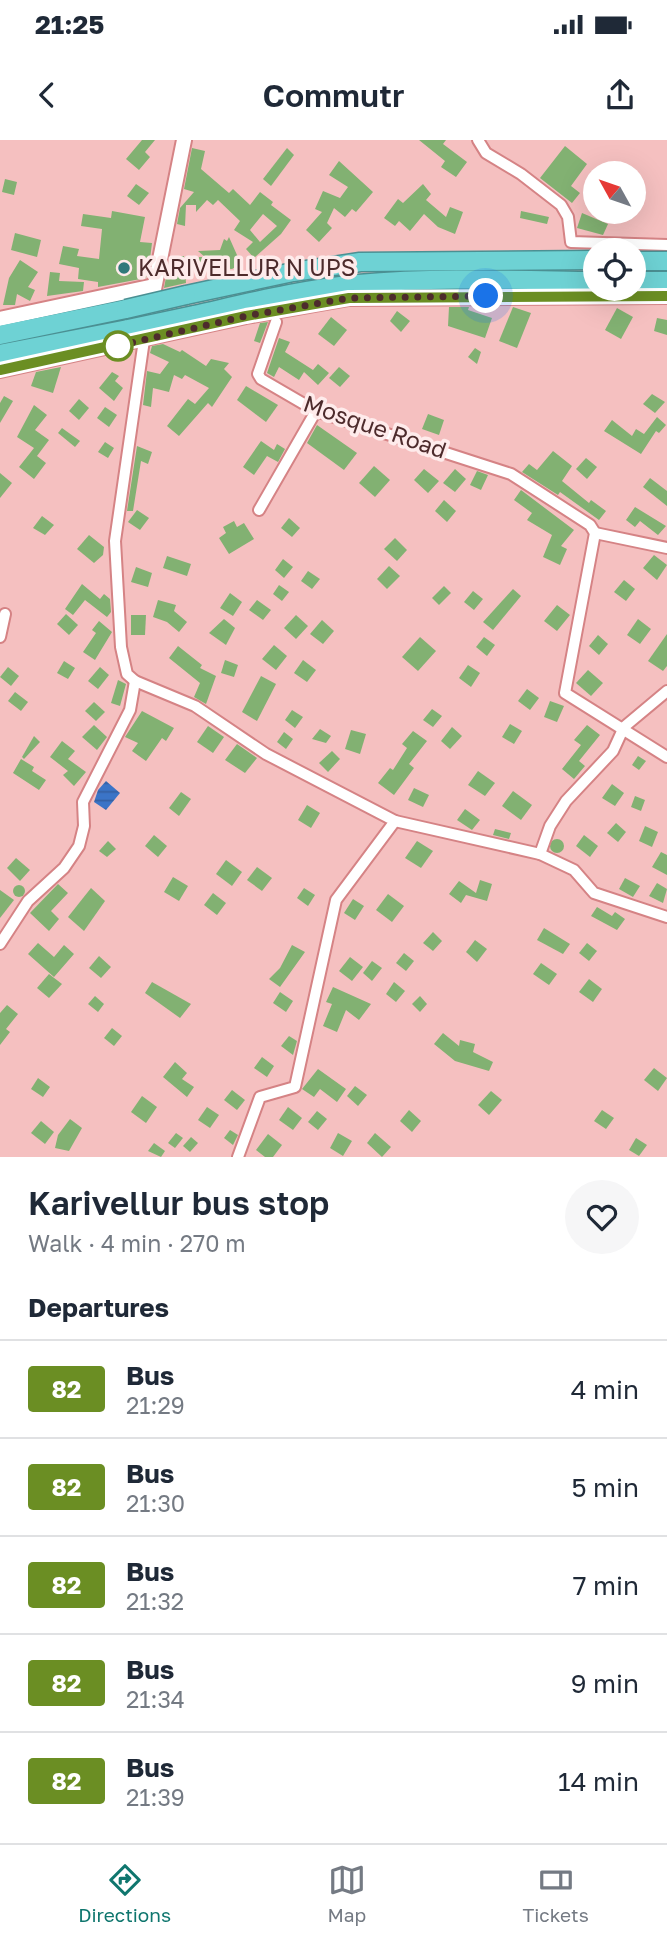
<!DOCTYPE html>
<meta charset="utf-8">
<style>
body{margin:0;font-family:"Golos Text",sans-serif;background:#f6f6f7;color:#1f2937;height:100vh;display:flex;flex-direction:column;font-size:26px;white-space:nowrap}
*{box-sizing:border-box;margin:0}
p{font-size:23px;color:#747a83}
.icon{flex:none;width:38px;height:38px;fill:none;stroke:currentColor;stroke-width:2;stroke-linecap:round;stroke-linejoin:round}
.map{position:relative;height:1017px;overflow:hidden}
.panel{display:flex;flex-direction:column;background:#fff;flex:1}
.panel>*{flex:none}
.badge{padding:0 14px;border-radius:5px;font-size:24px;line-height:46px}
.needle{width:46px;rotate:310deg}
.buttons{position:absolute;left:583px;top:21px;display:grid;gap:14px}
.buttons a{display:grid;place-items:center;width:63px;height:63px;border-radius:50%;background:#fff;box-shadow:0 7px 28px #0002;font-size:35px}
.you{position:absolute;width:35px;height:35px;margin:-18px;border:5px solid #fff;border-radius:50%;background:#1a73e8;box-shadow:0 0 0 10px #1a73e833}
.map>.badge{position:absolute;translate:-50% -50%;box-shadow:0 0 0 4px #fff}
h2{padding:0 28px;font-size:26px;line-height:63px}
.round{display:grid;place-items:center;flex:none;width:74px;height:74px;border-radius:37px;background:#f6f6f7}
.summary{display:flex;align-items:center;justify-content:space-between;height:119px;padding:0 28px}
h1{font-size:33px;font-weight:600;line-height:52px}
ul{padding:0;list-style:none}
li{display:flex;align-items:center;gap:21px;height:98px;padding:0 28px;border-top:2px solid #e0e1e3}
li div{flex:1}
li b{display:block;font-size:26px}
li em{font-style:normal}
li .badge{min-width:77px;font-weight:700;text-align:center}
.status{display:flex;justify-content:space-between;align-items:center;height:49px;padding:0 35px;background:#fff;direction:ltr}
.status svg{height:19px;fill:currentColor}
header{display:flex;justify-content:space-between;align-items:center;height:91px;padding:0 28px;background:#fff;font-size:32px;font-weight:600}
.tabs{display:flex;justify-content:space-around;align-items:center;height:98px;border-top:2px solid #e0e1e3;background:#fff;font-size:19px;color:#747a83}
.tabs a{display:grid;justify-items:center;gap:4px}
.tabs .selected{color:#0f766e}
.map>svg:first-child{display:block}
.water{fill:url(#water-rules)}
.building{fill:#82b172;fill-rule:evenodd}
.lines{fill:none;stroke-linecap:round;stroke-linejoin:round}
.minor-casing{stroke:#d58385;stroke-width:14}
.tertiary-casing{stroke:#d58385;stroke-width:18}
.trunk-casing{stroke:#4b9093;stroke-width:21}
.minor{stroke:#fff;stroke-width:10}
.tertiary{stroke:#fff;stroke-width:14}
.trunk{stroke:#6ed2d4;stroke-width:18}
.trunk-bridge-casing{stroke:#4b9093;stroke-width:21;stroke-linecap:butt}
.trunk-bridge{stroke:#6ed2d4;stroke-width:18}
.line-casing{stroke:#fff;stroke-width:16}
.line{stroke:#6b8e23;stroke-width:10}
.walk{stroke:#4d2b2c;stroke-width:7;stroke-dasharray:0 12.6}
.poi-dot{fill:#30797b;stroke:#feebeb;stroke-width:2.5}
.stop-dot{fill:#fff;stroke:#6b8e23;stroke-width:3.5}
.labels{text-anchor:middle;stroke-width:7;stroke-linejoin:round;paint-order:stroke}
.poi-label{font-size:23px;fill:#4d2b2c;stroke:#feebeb;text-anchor:start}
.street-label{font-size:23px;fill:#4d2b2c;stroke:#feebeb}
</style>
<div class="status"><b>21:25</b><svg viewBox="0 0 49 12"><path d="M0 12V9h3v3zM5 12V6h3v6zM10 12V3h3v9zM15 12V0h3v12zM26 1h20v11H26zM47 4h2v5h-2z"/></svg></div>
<header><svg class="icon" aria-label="back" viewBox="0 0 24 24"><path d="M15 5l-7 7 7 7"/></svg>Commutr<svg class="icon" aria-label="share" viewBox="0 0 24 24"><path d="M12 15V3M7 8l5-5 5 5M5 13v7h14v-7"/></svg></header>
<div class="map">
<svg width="667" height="1017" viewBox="0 0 667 1017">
<defs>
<pattern id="water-rules" width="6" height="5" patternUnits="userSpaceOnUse" patternTransform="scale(1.75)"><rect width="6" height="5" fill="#3b74c7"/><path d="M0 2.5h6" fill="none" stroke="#345fa2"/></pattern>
</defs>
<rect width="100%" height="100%" fill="#f5c0c0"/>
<polygon class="water" points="106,641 120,653 106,670 94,662 98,650"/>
<g class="building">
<polygon points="142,0 155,0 145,12 150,17 139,30 126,19"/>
<polygon points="419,0 446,0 443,4 467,22 456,37 441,27 445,21"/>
<polygon points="565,6 587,24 571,46 580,53 572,63 540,38"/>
<path d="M192,8L205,11L201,29L229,53L233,49L250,65L260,52L273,62L271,65L291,80L281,94L254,118L246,109L253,102L234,90L240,81L218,60L213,65L207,60L196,72V65H186L185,86L177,84L180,68L194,52L184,49ZM263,74L277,86L260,102L250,90Z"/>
<polygon points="287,8 294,15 271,46 263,39"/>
<polygon points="339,21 373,52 356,72 352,69 345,77 334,68 327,83 332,88 319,102 306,90 322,72 315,69 323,51 340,58 348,47 329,35"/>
<polygon points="5,39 17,42 14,55 2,52"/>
<polygon points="136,44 149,53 139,65 127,56"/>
<polygon points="423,44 431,54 426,60 446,77 450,67 463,72 455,94 438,87 424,74 410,91 399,81 395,86 384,78 398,59 403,63"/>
<polygon points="112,71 145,77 140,102 152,103 150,119 146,138 98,147 98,142 78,139 79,128 59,124 63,106 79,109 77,116 99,119 102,89 81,86 83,74 111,78"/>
<polygon points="521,71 549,77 547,84 520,78"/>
<polygon points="582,73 608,84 603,95 577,88"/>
<polygon points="15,93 41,100 37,117 11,110"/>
<polygon points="229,97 241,124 232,129 199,127 199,117 205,117 198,111 220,110 224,99 227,101"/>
<polygon points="170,116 184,116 186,143 164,148"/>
<polygon points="20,120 38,132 28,147 35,150 30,161 17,154 15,165 3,165 9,138"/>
<polygon points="50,132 60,133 59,141 84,142 83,151 47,156"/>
<polygon points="449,167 469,167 468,170 492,178 485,198 448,186"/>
<polygon points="513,167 531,173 517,208 499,201"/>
<polygon points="617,168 633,177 621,199 605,190"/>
<polygon points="397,171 410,181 401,192 390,181"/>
<polygon points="331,177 347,190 334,206 318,194"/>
<polygon points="657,178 667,180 667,195 654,191"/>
<polygon points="268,182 260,203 254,201 260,183"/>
<polygon points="279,198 290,202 285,212 313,230 318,224 329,233 318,245 304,232 299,240 279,227 274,237 267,233"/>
<polygon points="163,204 180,212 182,210 206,226 211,219 229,223 224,229 232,237 212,267 208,263 179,296 167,286 188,259 195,264 209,248 185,235 182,239 174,235 169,252 153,248 151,267 143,265 147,231 160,234 169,222 150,213 152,206"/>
<polygon points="475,208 481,212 477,224 468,217"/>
<polygon points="61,227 53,253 31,246 36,232"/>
<polygon points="339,227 350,236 340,247 329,238"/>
<polygon points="112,232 119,236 115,241 123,248 114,261 99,248"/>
<polygon points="246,246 278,265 266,282 237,260"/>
<polygon points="652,254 665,262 655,273 643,264"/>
<polygon points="4,256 13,261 0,283 0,263"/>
<polygon points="79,259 89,268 79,280 69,271"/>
<polygon points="34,265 47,275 35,290 49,300 37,316 46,323 34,339 19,327 34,308 17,297"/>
<polygon points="105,267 117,275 109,287 97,278"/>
<polygon points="428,274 444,280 439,295 422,289"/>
<polygon points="657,277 666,285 659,293 656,291 641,314 604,291 612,280 632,296 636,289 644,294"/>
<polygon points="317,285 357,313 344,330 307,303"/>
<polygon points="62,288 80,301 75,307 58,293"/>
<polygon points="261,301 274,310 277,304 285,309 278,322 267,316 254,335 243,327"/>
<polygon points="105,302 114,308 108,318 98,312"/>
<polygon points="137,306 152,312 148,324 141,321 133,371 127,371"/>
<polygon points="553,311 572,326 562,341 589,363 591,360 606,371 599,380 560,352 558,355 522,332 529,324 537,330"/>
<polygon points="586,318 597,327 587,339 576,329"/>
<polygon points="374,326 390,340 375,357 359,343"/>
<polygon points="424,329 439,341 428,353 414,340"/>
<polygon points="455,329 466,339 455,352 443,343"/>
<polygon points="477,331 488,335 481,350 470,345"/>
<polygon points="0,333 12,343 0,358"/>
<polygon points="650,338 667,351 667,366 643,347"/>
<polygon points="521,350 574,390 561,406 567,409 560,425 543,417 552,395 527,380 532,373 514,360"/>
<polygon points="444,360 456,371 447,382 435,371"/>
<polygon points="635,367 666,386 658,395 640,381 635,387 626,380"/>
<polygon points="137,370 149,378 140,390 128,382"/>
<polygon points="42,376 54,385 45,395 33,388"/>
<polygon points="289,378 300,388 292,397 281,388"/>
<polygon points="234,381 237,387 244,383 254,399 229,414 219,398 226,393 223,387"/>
<polygon points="89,395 104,407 103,415 94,423 77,409"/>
<polygon points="395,398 407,410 397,421 384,409"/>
<polygon points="654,415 667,425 657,440 643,428"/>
<polygon points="167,416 191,424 187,436 163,428"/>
<polygon points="283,419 293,427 284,438 275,430"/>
<polygon points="389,426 400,436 387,449 377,439"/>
<polygon points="136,427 152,433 148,447 131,442"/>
<polygon points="308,431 320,439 312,449 301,441"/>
<polygon points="624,440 635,449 626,461 614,452"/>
<polygon points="82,444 100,459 104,454 110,459 111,472 107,477 85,460 73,475 65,469"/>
<polygon points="279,445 289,452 282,461 273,454"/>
<polygon points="444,446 451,453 439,465 432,458"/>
<polygon points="513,449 521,456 493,490 483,482"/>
<polygon points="473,451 483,459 474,470 464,462"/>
<polygon points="230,453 242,462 233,476 220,468"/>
<polygon points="158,460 176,465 174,471 187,482 179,492 167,482 153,477"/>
<polygon points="257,460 271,470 263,480 249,470"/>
<polygon points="557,465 570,475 557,491 544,481"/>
<polygon points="66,474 78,485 69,495 57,484"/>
<polygon points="131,475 146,475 145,495 131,495"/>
<polygon points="296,475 308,486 296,499 284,488"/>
<polygon points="224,479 235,488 226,505 209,493"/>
<polygon points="638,479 651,489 640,504 627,495"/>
<polygon points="322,480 334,491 323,504 310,494"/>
<polygon points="99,481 112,492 95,520 83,512 96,493 92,490"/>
<polygon points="667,494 667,526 663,531 648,521"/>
<polygon points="598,495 608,504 599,515 589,506"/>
<polygon points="420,497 436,511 418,531 402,517"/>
<polygon points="484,497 495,505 487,516 476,507"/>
<polygon points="274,505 287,516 276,530 262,519"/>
<polygon points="178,506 202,525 200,528 216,536 206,564 194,557 200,543 169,518"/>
<polygon points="225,520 238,525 234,537 221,533"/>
<polygon points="303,520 316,530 307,542 294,533"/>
<polygon points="64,521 75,528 68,539 57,533"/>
<polygon points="468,525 480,533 471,547 459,538"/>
<polygon points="8,527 19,536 11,546 0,537"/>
<polygon points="100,527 109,535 98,549 88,541"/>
<polygon points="588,530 603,543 591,556 576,543"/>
<polygon points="261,536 276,544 257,581 242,572"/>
<polygon points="118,540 126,544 120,566 111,563"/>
<polygon points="527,549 539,558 530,570 518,561"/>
<polygon points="15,552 28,562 21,571 8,561"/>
<polygon points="550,561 564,566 557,582 544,577"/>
<polygon points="94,562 105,572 96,581 85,571"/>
<polygon points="432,569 442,576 433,587 423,580"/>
<polygon points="292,570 303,577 295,588 285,580"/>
<polygon points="142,571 174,588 166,601 162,598 146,621 132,611 138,603 125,597"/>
<polygon points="510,584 522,591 514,604 502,597"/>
<polygon points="94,585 107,597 97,610 82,597"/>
<polygon points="587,585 600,595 579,621 585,626 574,639 562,629 581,605 574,600"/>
<polygon points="208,586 224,597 213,613 197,602"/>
<polygon points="452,587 462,596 450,609 441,601"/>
<polygon points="320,589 331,596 326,603 312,599"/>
<polygon points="351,590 366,594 360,614 345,609"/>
<polygon points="413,591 427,601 409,624 414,628 394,655 378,643 390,628 393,630 407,608 402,604"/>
<polygon points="284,592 293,599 286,609 277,602"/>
<polygon points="34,596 40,602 24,619 22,617"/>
<polygon points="62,601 75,611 68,619 86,632 74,646 63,635 68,631 50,617"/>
<polygon points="237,604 257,618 245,633 225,620"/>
<polygon points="332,611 340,619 328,632 319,623"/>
<polygon points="638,616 646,621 639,630 632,625"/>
<polygon points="21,619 34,627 32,631 46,640 39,650 13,633"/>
<polygon points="478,631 495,643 485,656 468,645"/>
<polygon points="612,644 624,653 615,666 602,658"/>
<polygon points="414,648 429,655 423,667 408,660"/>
<polygon points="513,651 532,665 521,680 502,666"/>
<polygon points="181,652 191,659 179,676 169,668"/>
<polygon points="635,656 645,660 641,671 631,667"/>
<polygon points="307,665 320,673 311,688 298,680"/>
<polygon points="465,669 480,680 472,690 457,680"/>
<polygon points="616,683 626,692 618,702 607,693"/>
<polygon points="645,686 658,692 652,707 639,701"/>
<polygon points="495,689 511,693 509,699 493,695"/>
<polygon points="154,695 167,706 158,717 145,706"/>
<polygon points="584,695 598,706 590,717 576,706"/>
<circle cx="557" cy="706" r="7"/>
<polygon points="108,701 116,709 107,717 99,711"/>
<polygon points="417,701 433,711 421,728 405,718"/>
<polygon points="661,712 667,715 667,735 652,727"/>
<polygon points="16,718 30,730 20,741 7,728"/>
<polygon points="226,720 242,732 232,746 216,734"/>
<polygon points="257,727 272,738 262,751 247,740"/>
<polygon points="173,737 188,746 179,761 164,752"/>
<polygon points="625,738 640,746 633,757 619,749"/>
<polygon points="480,740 492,744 487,761 466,755 461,763 449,754 459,741 476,753"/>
<polygon points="657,743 667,749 663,763 649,756"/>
<polygon points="58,744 68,753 51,771 59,779 49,791 30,773"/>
<circle cx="19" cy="751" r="6"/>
<polygon points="91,748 105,761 84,791 68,777"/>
<polygon points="304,748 315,755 308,766 297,758"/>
<polygon points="0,750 14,760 0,778"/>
<polygon points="213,753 226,763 217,775 204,765"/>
<polygon points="388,754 404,766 392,782 376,770"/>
<polygon points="353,759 364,766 355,780 344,773"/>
<polygon points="597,767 612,776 615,772 625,779 617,790 591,776"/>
<polygon points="544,788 570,804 563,814 537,800"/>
<polygon points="433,792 442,801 433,811 423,803"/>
<polygon points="475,800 487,809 477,822 466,812"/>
<polygon points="38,803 54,817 64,805 74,814 54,837 28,814"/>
<polygon points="587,803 597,811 589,821 579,813"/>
<polygon points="292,805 305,812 280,847 269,839 280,828"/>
<polygon points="404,813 414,821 406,831 396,823"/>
<polygon points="99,816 111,827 101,838 89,828"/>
<polygon points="350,817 363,827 352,841 339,831"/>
<polygon points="372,821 382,828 372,841 363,833"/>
<polygon points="541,823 557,834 549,845 533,834"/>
<polygon points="49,834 62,844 49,858 37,848"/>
<polygon points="589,839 602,849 593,862 579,852"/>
<polygon points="152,842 191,864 180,878 145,853"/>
<polygon points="394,842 405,851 396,862 386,854"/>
<polygon points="333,847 371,864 359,880 346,870 337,892 323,886 332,864 326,862"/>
<polygon points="280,852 293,861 286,872 273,863"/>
<polygon points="95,856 104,864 98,872 88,864"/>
<polygon points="420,856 427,864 420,872 412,864"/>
<polygon points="7,865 18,874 6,889 10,892 0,905 0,873"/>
<polygon points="112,888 122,896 114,906 104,898"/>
<polygon points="443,893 459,906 460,900 475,904 473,912 493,922 489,931 455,921 434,904"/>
<polygon points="289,896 297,901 293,915 281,906"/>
<polygon points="262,917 274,926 267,937 254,928"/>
<polygon points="175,922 187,933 182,939 194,947 187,957 163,937"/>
<polygon points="654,928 667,938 658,951 644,940"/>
<polygon points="318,929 346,949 337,962 320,949 314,957 302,949"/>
<polygon points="38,938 50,947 43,957 31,949"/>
<polygon points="355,946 367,955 358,966 347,956"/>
<polygon points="232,950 245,960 237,970 224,960"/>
<polygon points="491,951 502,960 489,975 478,965"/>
<polygon points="142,956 157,967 146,983 131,972"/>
<polygon points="207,967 219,975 210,988 198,980"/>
<polygon points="288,967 302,978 293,990 279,980"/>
<polygon points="409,970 421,981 412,992 400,981"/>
<polygon points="602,970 614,978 606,989 594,981"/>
<polygon points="317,971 327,979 318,990 308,982"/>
<polygon points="70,979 82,988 69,1011 55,1008 58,995"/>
<polygon points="41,981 54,992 45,1004 31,993"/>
<polygon points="230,990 238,995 233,1005 224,998"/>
<polygon points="176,993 183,998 175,1008 168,1003"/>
<polygon points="338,993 352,1001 343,1016 330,1008"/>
<polygon points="375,993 391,1007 382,1017 367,1003"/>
<polygon points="268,994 282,1005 273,1017 265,1017 256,1010"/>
<polygon points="191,997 198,1003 190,1012 183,1006"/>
<polygon points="636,998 647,1005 639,1016 629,1010"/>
<polygon points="154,1003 165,1011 161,1017 148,1011"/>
</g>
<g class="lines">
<defs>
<g id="minor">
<polyline points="478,0 486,13 521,34 561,65 568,77 571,102 667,105"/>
<polyline points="276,182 258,234 261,239 316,271 511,334 590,385 595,393 565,553 667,617"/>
<polyline points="144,200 115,401 121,507 127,534 135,541 195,566 266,614 395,681 336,760 295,947 260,957 238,1017"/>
<polyline points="259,370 316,271"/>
<polyline points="595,393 667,408"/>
<polyline points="0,497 5,474"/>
<polyline points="395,681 540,714 574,730 594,753 667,777"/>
<polyline points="540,714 550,686 566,661 613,611 624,587 667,551"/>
<polyline points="0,804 28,761 64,728 79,706 84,686 83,662 130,570 135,541"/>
</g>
<g id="tertiary">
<polyline points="0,179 154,146"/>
<polyline points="145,194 184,0"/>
<polyline points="0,230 246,176 349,158 667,156"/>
</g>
<g id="trunk">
<polyline points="634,121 667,121"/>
<polyline points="634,141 667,141"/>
<polyline points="186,155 293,132 360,122 595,120"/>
<path d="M194,175C248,163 303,149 358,144C437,137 516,140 595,141"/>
<polyline points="0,195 126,169"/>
<polyline points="0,214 128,189"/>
</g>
</defs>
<use href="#minor" class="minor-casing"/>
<use href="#tertiary" class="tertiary-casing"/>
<use href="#trunk" class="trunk-casing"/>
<use href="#minor" class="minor"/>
<use href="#tertiary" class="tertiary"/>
<use href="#trunk" class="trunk"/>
<defs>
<g id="trunk-bridge">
<polyline points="126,169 186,155"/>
<polyline points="128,189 194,175"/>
</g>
</defs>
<use href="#trunk-bridge" class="trunk-bridge-casing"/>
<use href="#trunk-bridge" class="trunk-bridge"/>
</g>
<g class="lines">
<defs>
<polyline id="line" points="0,230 246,176 349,158 667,156"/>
</defs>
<use href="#line" class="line-casing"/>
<use href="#line" class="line"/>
<polyline class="walk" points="118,206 113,207 246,176 349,158 486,156"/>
</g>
<circle class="poi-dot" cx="124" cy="128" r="7"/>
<circle class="stop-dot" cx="118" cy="206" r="14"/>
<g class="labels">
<g class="poi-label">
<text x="138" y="136">KARIVELLUR N UPS</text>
</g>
<g class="street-label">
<text transform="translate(375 287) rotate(19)" y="8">Mosque Road</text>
</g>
</g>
</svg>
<div class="buttons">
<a><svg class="needle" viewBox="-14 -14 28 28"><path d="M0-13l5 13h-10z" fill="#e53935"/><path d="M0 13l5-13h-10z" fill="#747a83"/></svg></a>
<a><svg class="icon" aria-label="locate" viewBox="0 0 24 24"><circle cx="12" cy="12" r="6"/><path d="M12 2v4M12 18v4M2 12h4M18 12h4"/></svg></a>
</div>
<div class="you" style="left:486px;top:156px"></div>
</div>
<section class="panel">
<div class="summary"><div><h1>Karivellur bus stop</h1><p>Walk · 4 min · 270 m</p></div><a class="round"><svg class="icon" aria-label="heart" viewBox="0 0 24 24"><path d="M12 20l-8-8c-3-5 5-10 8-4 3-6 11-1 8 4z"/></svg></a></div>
<h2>Departures</h2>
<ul>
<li><span class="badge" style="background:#6b8e23;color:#fff">82</span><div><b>Bus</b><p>21:29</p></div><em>4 min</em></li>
<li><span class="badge" style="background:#6b8e23;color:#fff">82</span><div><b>Bus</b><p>21:30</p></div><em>5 min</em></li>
<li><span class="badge" style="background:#6b8e23;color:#fff">82</span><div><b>Bus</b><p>21:32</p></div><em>7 min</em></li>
<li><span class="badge" style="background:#6b8e23;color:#fff">82</span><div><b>Bus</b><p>21:34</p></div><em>9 min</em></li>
<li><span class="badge" style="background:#6b8e23;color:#fff">82</span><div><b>Bus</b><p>21:39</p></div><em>14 min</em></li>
</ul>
</section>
<nav class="tabs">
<a class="selected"><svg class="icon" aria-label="directions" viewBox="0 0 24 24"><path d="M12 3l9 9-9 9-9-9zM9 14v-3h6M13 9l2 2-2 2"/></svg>Directions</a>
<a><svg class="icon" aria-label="map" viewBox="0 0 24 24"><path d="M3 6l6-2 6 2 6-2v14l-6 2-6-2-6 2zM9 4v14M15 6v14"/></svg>Map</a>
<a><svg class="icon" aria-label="tickets" viewBox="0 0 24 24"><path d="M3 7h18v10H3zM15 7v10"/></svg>Tickets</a>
</nav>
